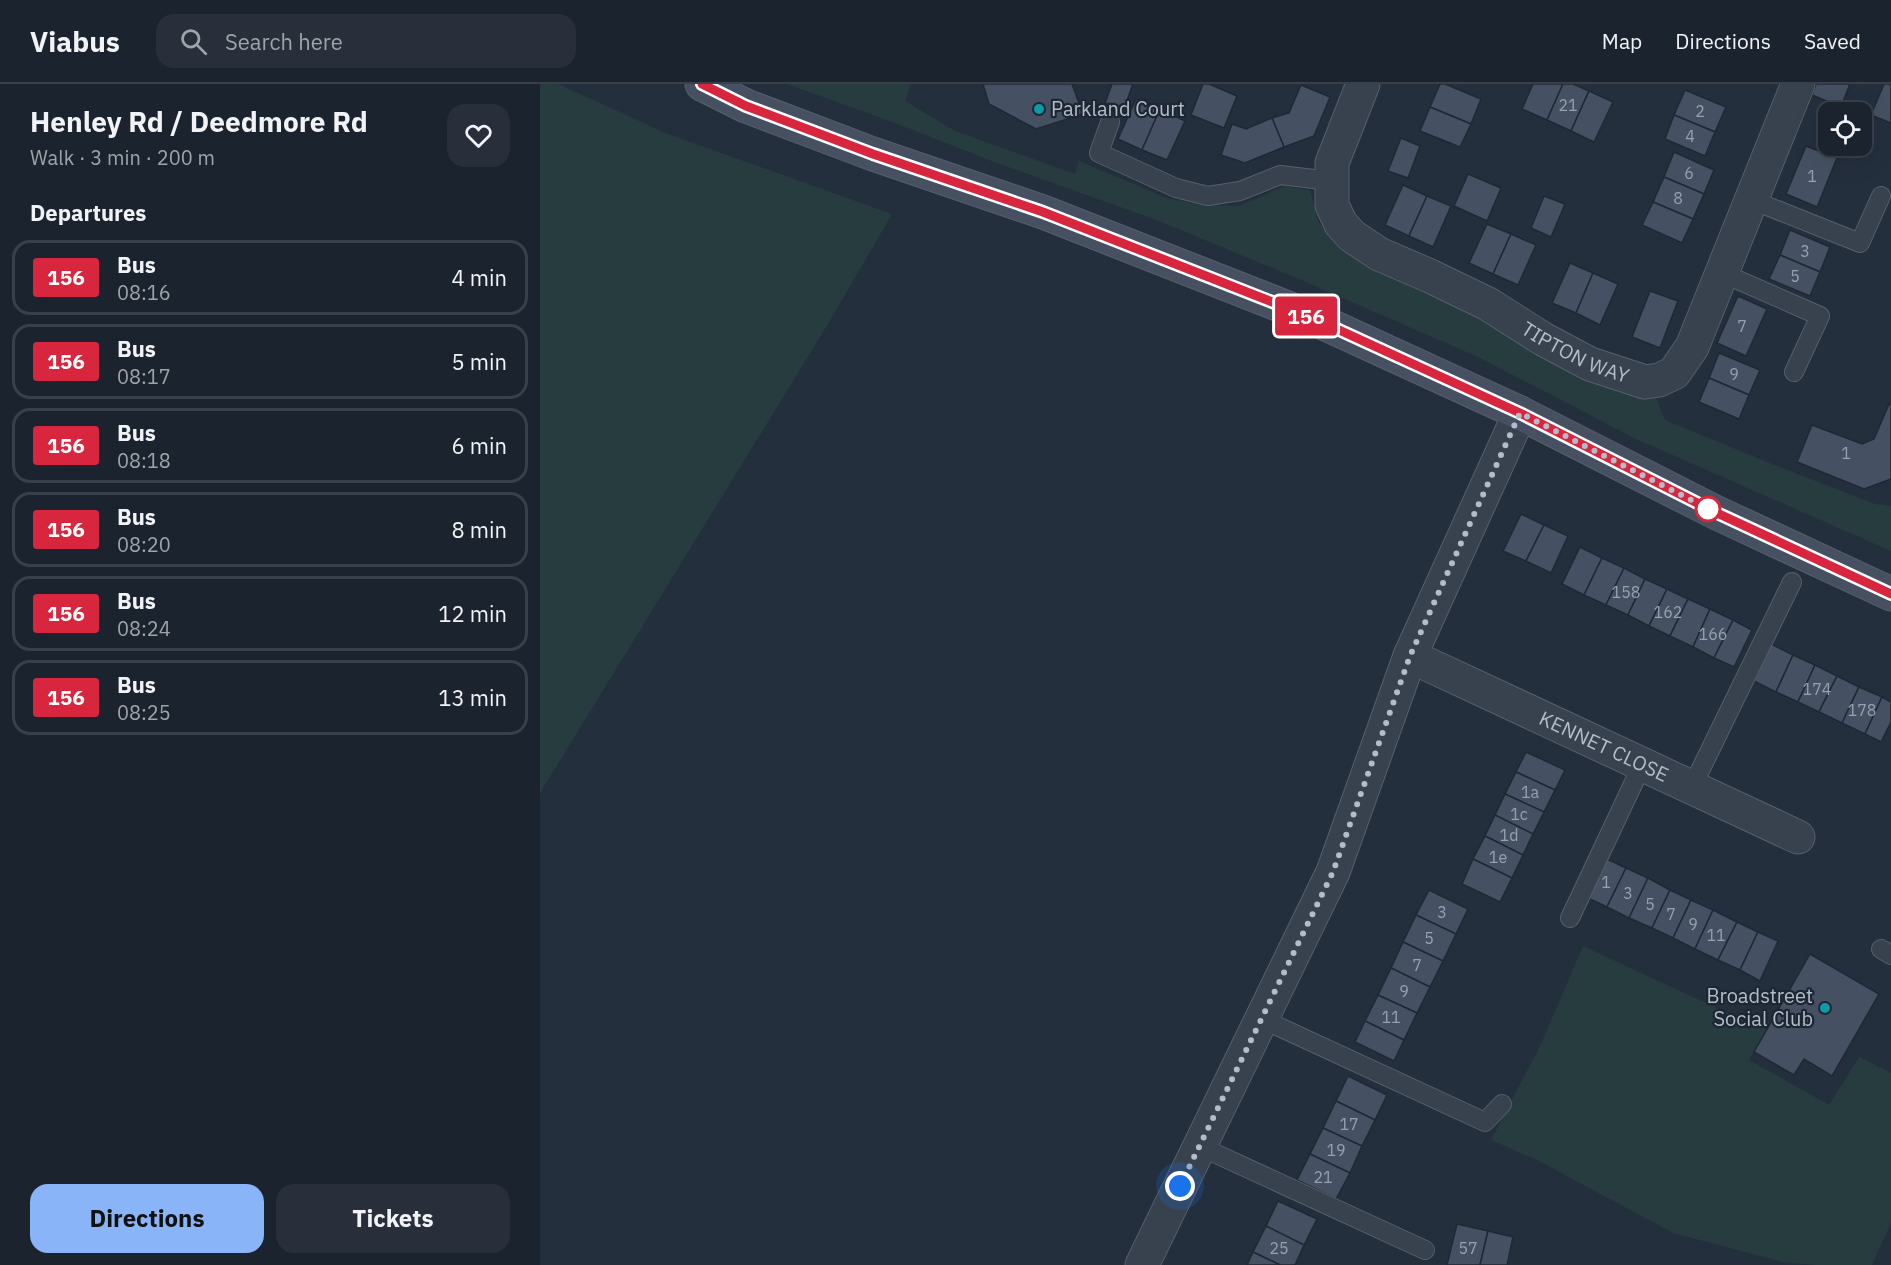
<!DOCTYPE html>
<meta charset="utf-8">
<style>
body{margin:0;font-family:"IBM Plex Sans",sans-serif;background:#282f3a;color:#f1f3f6;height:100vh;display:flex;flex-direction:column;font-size:22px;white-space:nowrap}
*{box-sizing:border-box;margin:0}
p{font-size:20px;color:#a0a4aa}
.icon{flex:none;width:33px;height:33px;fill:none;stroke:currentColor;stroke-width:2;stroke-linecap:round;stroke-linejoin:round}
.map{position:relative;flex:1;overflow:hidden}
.drawer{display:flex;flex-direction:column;background:#1b232e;width:540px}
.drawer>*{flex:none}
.badge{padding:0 12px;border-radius:4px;font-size:21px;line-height:39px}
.controls{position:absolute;left:1278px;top:18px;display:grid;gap:12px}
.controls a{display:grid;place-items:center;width:54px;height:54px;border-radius:12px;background:#1b232e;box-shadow:0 6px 24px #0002,0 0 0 2px #39404a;font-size:30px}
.you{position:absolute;width:30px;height:30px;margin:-15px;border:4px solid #fff;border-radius:50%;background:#1a73e8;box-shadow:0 0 0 9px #1a73e833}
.map>.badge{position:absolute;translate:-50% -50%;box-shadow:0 0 0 3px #fff}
h2{padding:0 30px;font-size:22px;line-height:54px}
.round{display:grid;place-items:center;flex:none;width:63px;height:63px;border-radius:18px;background:#282f3a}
.head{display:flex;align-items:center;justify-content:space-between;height:102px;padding:0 30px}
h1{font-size:28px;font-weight:800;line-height:45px}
.button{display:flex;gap:12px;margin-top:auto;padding:12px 30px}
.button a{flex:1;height:69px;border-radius:18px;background:#8ab4f8;color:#111;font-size:24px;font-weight:800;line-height:69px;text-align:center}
.button a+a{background:#282f3a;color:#f1f3f6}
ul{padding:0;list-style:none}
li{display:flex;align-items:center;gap:18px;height:75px;margin:0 12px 9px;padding:0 18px;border:3px solid #39404a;border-radius:18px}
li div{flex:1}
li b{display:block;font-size:22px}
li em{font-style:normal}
li .badge{min-width:66px;font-weight:700;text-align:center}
header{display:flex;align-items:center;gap:36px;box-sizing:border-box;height:84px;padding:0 30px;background:#1b232e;border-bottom:2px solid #39404a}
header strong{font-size:28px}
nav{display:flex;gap:33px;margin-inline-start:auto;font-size:21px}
.search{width:420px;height:54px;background:#282f3a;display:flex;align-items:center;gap:15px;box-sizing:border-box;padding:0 21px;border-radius:18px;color:#a0a4aa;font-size:22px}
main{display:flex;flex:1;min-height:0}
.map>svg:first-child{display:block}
.green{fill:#263c3f}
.building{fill:#455162;stroke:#1f2835;stroke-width:1.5}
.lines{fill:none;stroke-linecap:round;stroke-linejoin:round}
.lane-casing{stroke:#565f6c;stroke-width:20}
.street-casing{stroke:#565f6c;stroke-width:35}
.secondary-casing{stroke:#565f6c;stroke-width:35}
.lane{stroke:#38414e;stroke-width:18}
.street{stroke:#38414e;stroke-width:33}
.secondary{stroke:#465061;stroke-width:33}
.line-casing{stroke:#fff;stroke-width:14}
.line{stroke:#d7263d;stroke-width:9}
.walk{stroke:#b4bcc9;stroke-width:6;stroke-dasharray:0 10.8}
.culture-dot{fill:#0f9aa8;stroke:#1d2633;stroke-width:2}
.stop-dot{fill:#fff;stroke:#d7263d;stroke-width:3}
.labels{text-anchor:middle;stroke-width:4.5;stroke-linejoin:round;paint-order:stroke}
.number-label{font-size:16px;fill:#98a1af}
.poi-label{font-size:20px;fill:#b4bcc9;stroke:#1d2633;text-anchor:start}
.street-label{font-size:20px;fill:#b4bcc9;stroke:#1d2633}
</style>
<header>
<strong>Viabus</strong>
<div class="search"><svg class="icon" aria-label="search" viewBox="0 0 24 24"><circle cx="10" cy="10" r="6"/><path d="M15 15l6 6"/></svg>Search here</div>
<nav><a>Map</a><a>Directions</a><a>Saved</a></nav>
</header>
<main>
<section class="drawer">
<div class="head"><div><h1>Henley Rd / Deedmore Rd</h1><p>Walk · 3 min · 200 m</p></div><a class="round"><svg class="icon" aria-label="heart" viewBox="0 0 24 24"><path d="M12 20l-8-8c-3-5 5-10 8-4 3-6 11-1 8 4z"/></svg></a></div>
<h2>Departures</h2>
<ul>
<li><span class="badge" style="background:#d7263d;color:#fff">156</span><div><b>Bus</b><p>08:16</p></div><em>4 min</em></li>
<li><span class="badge" style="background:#d7263d;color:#fff">156</span><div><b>Bus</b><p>08:17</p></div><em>5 min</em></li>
<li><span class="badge" style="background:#d7263d;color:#fff">156</span><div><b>Bus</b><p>08:18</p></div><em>6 min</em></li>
<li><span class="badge" style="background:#d7263d;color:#fff">156</span><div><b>Bus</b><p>08:20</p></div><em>8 min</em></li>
<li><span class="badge" style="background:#d7263d;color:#fff">156</span><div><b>Bus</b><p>08:24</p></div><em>12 min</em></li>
<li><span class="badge" style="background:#d7263d;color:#fff">156</span><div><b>Bus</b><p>08:25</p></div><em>13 min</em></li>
</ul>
<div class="button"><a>Directions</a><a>Tickets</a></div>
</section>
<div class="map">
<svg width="1351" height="1181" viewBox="0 0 1351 1181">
<rect width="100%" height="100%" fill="#242f3e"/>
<g class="green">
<polygon points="0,0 18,0 128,50 352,130 288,240 0,709"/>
<polygon points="247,0 371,0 365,17 415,47 535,90 539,77 627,114 663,121 699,122 745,102 770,106 778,137 799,164 1101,312 1116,314 1125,336 1232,380 1335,420 1351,422 1351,467 1096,355 938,273 759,195 619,137 454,78 355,39"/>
<polygon points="1043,862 1205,937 1210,927 1230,939 1209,976 1289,1021 1319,973 1351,989 1351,1139 1332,1181 1276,1181 1243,1178 1133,1149 997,1076 951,1056 1001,960"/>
</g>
<g class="building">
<polygon points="443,0 532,0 543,30 496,45 449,20"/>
<polygon points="572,0 593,0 584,25 565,19"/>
<polygon points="663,0 669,0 697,12 684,44 651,31"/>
<polygon points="900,0 905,0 941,15 931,40 890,23"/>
<polygon points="993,0 1023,0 1007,36 982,25"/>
<polygon points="1023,0 1033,0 1049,7 1031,47 1007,36"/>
<polygon points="1276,0 1310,0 1301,23 1272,11"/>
<polygon points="1344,0 1351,0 1351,39 1331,31"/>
<polygon points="761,1 790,13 774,52 744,63 732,34 749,29"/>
<polygon points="1145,6 1186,23 1175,48 1134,31"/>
<polygon points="1049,7 1073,18 1054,58 1031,47"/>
<polygon points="596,15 620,25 602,66 578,55"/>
<polygon points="890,23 931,40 920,63 880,47"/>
<polygon points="620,25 645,37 627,76 602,66"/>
<polygon points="1134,31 1175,48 1165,72 1125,55"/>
<polygon points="732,34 744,63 705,79 681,71 692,40 706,45"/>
<polygon points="861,54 880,62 868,94 848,87"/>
<polygon points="1266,62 1297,74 1277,123 1246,110"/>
<polygon points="1134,68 1174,86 1164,110 1124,93"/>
<polygon points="928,90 961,104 947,137 914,122"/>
<polygon points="1124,93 1164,110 1153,135 1113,118"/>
<polygon points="863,101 887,112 869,152 845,141"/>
<polygon points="887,112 911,122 893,163 869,152"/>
<polygon points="1004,112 1025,120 1011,153 991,144"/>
<polygon points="1113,118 1153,135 1142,159 1102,141"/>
<polygon points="947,140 971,150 953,190 929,179"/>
<polygon points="1250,146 1290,163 1280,188 1240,171"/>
<polygon points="971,150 996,161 978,201 953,190"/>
<polygon points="1240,171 1280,188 1270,212 1229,195"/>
<polygon points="1030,179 1053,189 1036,229 1012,219"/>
<polygon points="1053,189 1078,200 1060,241 1036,229"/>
<polygon points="1110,207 1138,217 1120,264 1092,253"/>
<polygon points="1198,212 1227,225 1206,272 1177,259"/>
<polygon points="1179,269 1220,286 1209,311 1169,294"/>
<polygon points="1169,294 1209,311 1199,335 1159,318"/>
<polygon points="1349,320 1351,321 1351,395 1324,405 1257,378 1272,341 1322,360 1334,355"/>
<polygon points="981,430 1004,441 986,477 963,467"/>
<polygon points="1004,441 1028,452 1011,489 986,477"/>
<polygon points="1040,463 1062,474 1044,511 1022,500"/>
<polygon points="1062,474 1084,484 1066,521 1044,511"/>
<polygon points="1084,484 1105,495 1088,531 1066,521"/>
<polygon points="1105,495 1127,505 1109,542 1088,531"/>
<polygon points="1127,505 1148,515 1130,552 1109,542"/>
<polygon points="1148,515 1170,525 1153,563 1130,552"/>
<polygon points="1170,525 1193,536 1174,574 1153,563"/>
<polygon points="1193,536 1212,546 1194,583 1174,574"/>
<polygon points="1231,560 1253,571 1236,608 1214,597"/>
<polygon points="1253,571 1275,581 1258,618 1236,608"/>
<polygon points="1275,581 1297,592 1279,628 1258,618"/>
<polygon points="1297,592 1319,603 1302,639 1279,628"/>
<polygon points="1319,603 1342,613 1325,650 1302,639"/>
<polygon points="1342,613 1351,618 1351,638 1341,658 1325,650"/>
<polygon points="986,668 1025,686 1015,706 976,688"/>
<polygon points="976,688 1015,706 1004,728 965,710"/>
<polygon points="965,710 1004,728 993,750 955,731"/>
<polygon points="955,731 993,750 983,771 945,752"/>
<polygon points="945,752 983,771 972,794 933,775"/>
<polygon points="1065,774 1086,784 1067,823 1046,813"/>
<polygon points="933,775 972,794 960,818 922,800"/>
<polygon points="1086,784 1108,794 1089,834 1067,823"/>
<polygon points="1108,794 1130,806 1112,844 1089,834"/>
<polygon points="889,806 928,825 916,850 876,831"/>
<polygon points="1130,806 1151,816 1133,854 1112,844"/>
<polygon points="1151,816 1173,826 1155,865 1133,854"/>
<polygon points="1173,826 1197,838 1178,876 1155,865"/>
<polygon points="876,831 916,850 903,877 863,858"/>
<polygon points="1197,838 1218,848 1200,886 1178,876"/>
<polygon points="1218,848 1238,857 1220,897 1200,886"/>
<polygon points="863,858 903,877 890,903 851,884"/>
<polygon points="1270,870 1339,910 1292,992 1264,975 1254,991 1214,968"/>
<polygon points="851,884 890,903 877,929 838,911"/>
<polygon points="838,911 877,929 864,956 825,937"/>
<polygon points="825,937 864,956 854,977 815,958"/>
<polygon points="808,992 847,1011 835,1036 796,1017"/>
<polygon points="796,1017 835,1036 822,1062 783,1044"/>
<polygon points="783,1044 822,1062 810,1089 770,1070"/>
<polygon points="770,1070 810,1089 796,1115 757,1096"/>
<polygon points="738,1117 777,1135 764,1161 726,1142"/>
<polygon points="917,1140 948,1147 940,1181 907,1181"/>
<polygon points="726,1142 764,1161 755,1181 740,1181 713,1168"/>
<polygon points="948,1147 973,1153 967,1181 940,1181"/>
<polygon points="713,1168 740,1181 707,1181"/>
</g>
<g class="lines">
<defs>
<g id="lane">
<polyline points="570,38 559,69 636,104 668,112 700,107 740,91 791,97"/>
<polyline points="1212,116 1320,159 1341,112"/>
<polyline points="1182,189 1280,232 1254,288"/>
<polyline points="1152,703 1252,498"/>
<polyline points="1030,834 1102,681"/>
<polyline points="1341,865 1351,871"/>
<polyline points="722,935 945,1038 962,1020"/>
<polyline points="659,1062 885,1166"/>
</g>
<g id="street">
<path id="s1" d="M823,0L792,79V121L801,140L812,152L839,170L890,192L948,220L1003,255L1050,280L1105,298L1119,296L1134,289L1152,263L1258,0"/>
<path id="s2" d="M870,572L1258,753"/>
<polyline points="602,1181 793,788 870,572 980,329"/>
</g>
<polyline id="secondary" points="162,0 206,22 333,70 503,128 773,234 980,329 1177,429 1351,510"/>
</defs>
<use href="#lane" class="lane-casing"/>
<use href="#street" class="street-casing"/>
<use href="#secondary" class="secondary-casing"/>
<use href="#lane" class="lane"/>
<use href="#street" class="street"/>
<use href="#secondary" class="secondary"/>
</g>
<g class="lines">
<defs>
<polyline id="line" points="162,0 206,22 333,70 503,128 773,234 980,329 1177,429 1351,510"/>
</defs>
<use href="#line" class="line-casing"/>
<use href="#line" class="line"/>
<polyline class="walk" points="640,1102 793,788 870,572 980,329 1177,429 1168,425"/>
</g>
<g class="culture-dot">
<circle cx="499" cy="25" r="6"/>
<circle cx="1285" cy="924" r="6"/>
</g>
<circle class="stop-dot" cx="1168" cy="425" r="12"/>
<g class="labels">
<g class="number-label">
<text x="1028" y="27">21</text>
<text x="1160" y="33">2</text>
<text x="1150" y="58">4</text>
<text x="1149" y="95">6</text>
<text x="1272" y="98">1</text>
<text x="1138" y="120">8</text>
<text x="1265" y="173">3</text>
<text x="1255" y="198">5</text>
<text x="1202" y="248">7</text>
<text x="1194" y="296">9</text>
<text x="1306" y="375">1</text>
<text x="1086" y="514">158</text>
<text x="1128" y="534">162</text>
<text x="1173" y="556">166</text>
<text x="1277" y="611">174</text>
<text x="1322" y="632">178</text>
<text x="990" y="714">1a</text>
<text x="979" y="736">1c</text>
<text x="969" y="757">1d</text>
<text x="958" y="779">1e</text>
<text x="1066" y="804">1</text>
<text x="1088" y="815">3</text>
<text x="1110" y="826">5</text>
<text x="902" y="834">3</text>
<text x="1131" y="836">7</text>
<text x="1153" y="846">9</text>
<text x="1176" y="857">11</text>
<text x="889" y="860">5</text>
<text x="877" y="887">7</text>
<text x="864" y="913">9</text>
<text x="851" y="939">11</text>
<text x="809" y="1046">17</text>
<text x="796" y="1072">19</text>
<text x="783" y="1099">21</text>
<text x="739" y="1170">25</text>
<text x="928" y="1170">57</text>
</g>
<g class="poi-label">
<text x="511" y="32">Parkland Court</text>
<text x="1273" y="919" text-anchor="end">Broadstreet<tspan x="1273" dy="23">Social Club</tspan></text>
</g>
<g class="street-label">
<text dy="7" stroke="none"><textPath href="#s1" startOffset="417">TIPTON WAY</textPath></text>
<text dy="7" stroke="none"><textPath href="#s2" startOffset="214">KENNET CLOSE</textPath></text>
</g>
</g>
</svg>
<div class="controls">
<a><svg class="icon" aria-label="locate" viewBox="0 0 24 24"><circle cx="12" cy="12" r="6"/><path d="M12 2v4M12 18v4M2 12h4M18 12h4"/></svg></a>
</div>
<div class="you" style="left:640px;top:1102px"></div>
<b class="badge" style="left:766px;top:232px;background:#d7263d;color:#fff">156</b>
</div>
</main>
